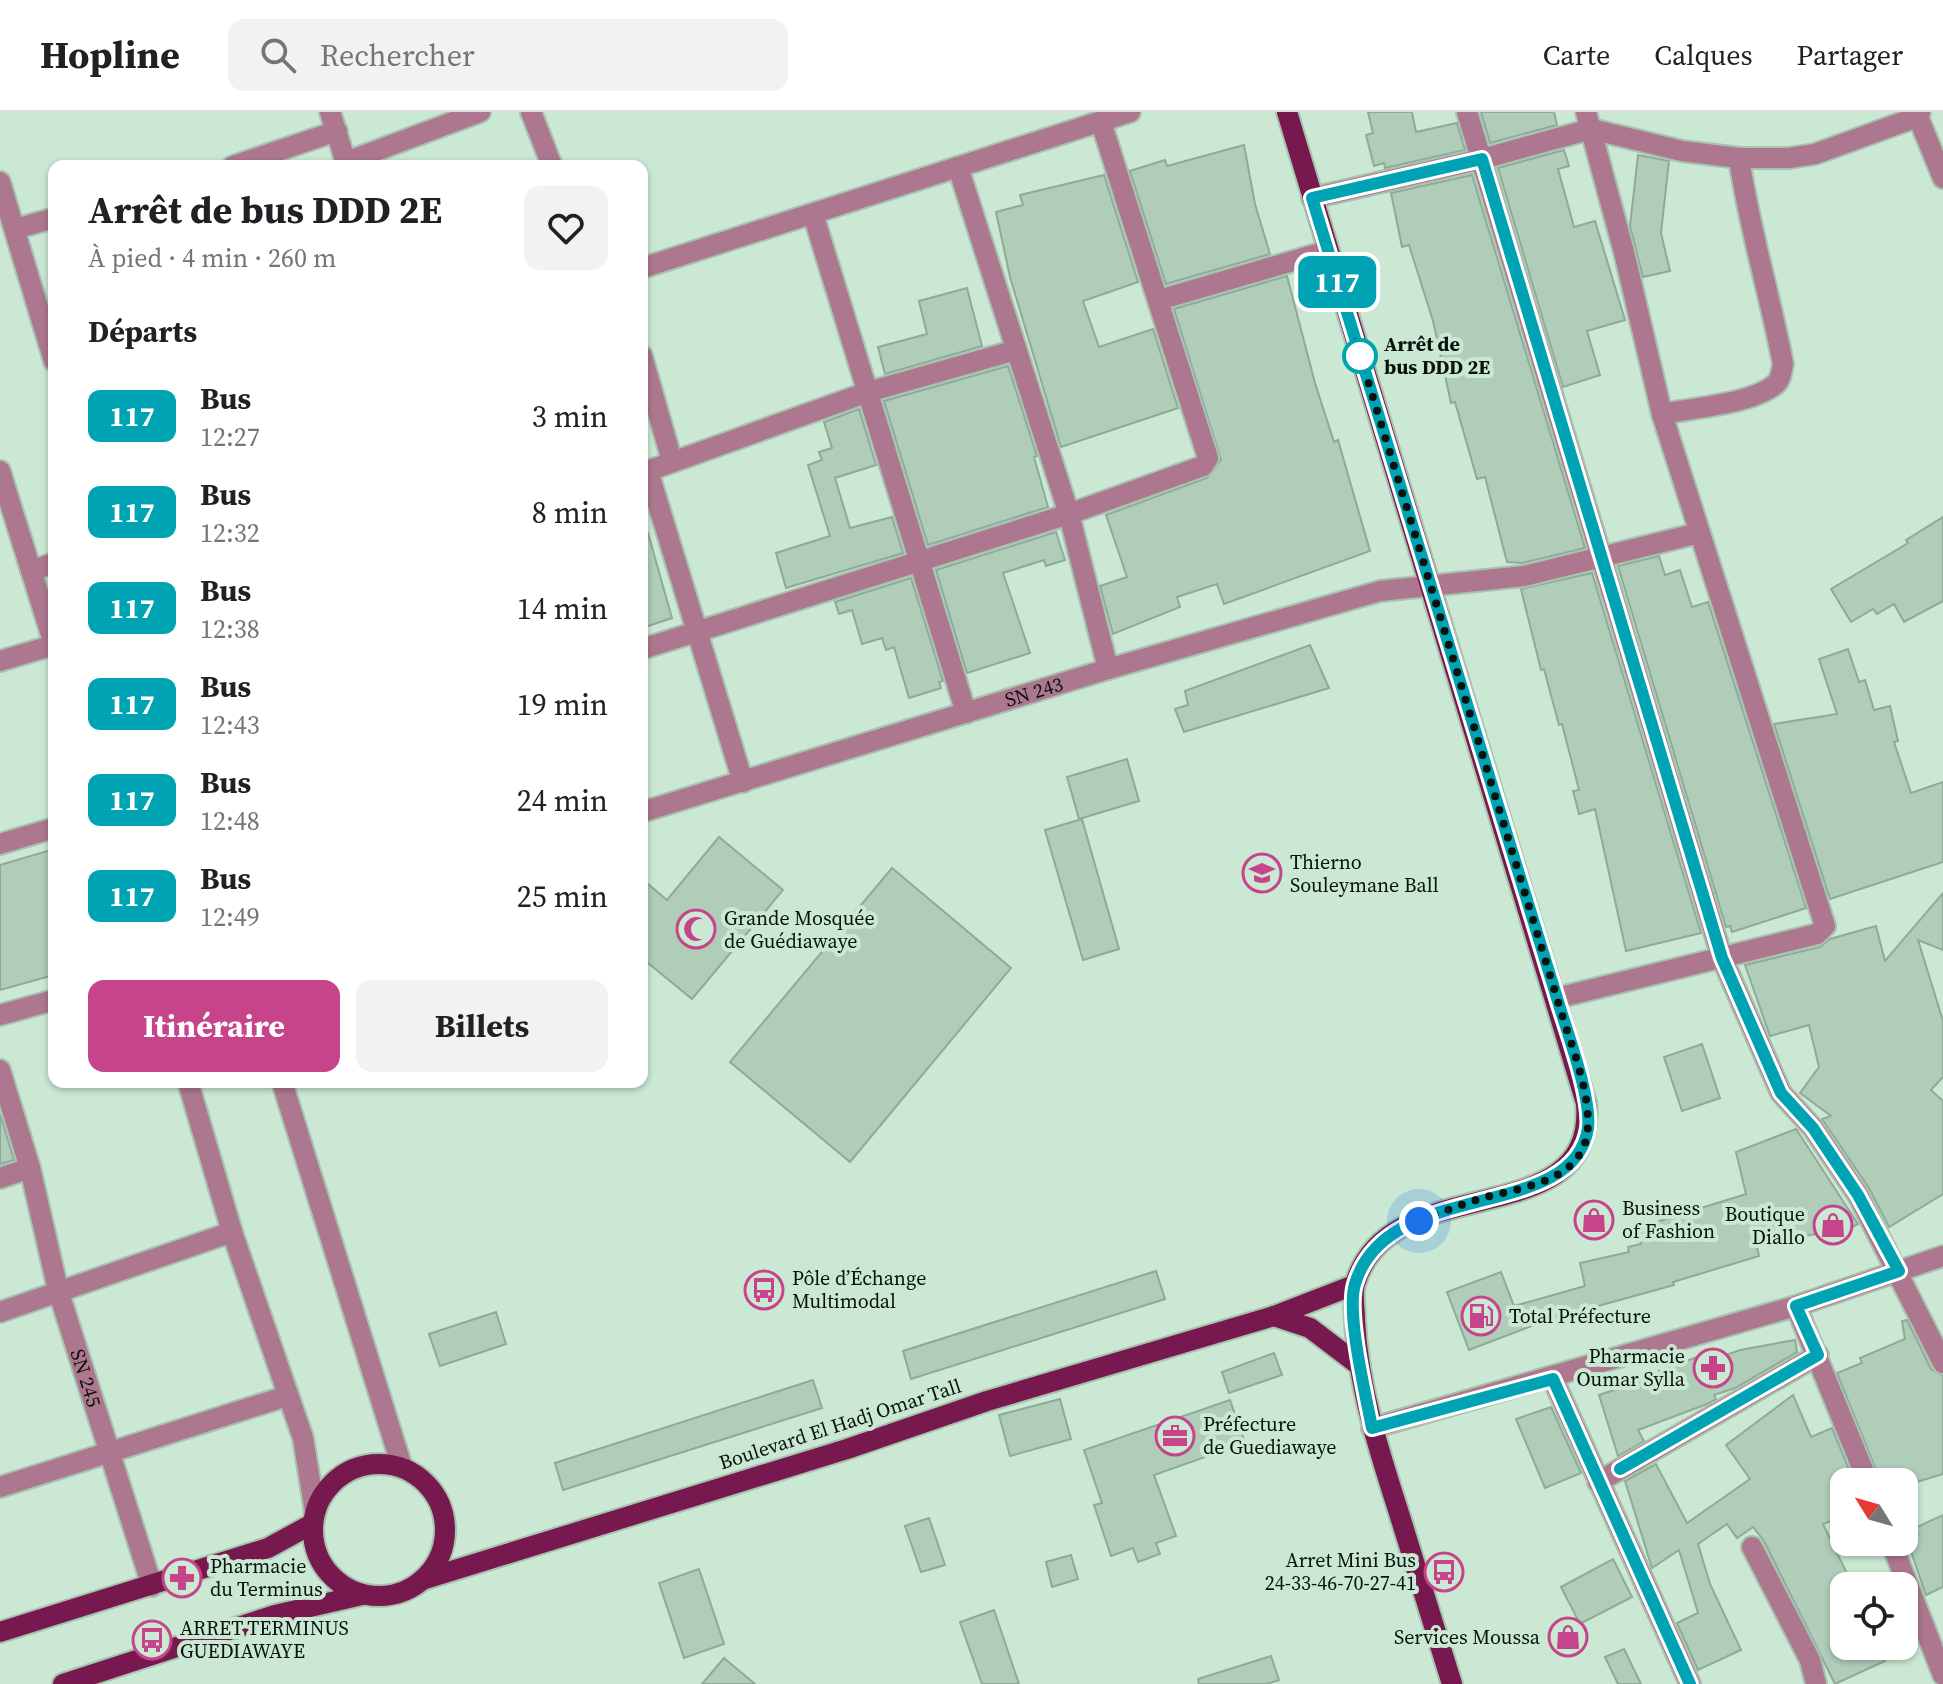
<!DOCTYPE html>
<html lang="fr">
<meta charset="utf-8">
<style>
body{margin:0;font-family:"Source Serif 4",serif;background:#f2f2f2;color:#202124;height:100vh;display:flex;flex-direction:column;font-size:30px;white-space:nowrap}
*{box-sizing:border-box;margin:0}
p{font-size:26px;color:#757577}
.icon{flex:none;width:44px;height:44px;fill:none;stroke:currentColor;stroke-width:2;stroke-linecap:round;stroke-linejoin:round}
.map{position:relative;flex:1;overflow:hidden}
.details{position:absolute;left:48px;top:48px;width:600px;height:928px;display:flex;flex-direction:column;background:#fff;border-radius:16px;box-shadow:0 2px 6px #0004}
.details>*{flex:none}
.badge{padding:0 16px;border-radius:12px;font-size:28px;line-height:52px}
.needle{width:52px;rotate:307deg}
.buttons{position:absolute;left:1830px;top:1356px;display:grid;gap:16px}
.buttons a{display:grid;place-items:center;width:88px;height:88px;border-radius:16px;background:#fff;box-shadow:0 2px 6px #0004;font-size:40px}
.you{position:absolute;width:40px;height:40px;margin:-20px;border:6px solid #fff;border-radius:50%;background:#1a73e8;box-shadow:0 0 0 12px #1a73e833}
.map>.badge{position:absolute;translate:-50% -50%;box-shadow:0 0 0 4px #fff}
h2{padding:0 40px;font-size:30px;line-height:72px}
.round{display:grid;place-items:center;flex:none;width:84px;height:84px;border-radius:16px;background:#f2f2f2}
.head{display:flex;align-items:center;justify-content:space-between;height:136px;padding:0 40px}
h1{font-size:38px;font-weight:700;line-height:60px}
.primary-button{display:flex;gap:16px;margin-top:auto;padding:16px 40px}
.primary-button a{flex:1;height:92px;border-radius:16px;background:#c7448a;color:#fff;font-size:32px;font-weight:700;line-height:92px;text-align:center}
.primary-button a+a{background:#f2f2f2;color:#202124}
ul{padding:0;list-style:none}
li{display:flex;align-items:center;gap:24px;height:96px;padding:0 40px}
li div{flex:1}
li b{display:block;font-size:30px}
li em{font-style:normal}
li .badge{min-width:88px;font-weight:700;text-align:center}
header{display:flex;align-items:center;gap:48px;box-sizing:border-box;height:112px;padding:0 40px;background:#fff;border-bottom:2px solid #e0e0e0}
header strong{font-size:38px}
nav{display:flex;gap:44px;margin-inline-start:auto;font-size:28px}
.search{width:560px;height:72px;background:#f2f2f2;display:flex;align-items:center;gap:20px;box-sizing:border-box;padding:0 28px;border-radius:16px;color:#757577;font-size:30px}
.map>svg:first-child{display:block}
.building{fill:#b0cdb9;stroke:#8eab97;stroke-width:2}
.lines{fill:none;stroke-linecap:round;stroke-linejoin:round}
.minor-casing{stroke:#a7c2af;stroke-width:24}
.major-casing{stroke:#a7c2af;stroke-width:24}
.minor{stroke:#ad788f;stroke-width:20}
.major{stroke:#77194e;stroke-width:20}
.line-casing{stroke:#fff;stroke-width:18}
.line{stroke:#00a3b4;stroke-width:12}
.walk{stroke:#09130d;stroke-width:8;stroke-dasharray:0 14.4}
.stop-dot{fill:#fff;stroke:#00a3b4;stroke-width:4}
.labels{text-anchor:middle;stroke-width:8;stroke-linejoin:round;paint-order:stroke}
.stop-label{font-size:20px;font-weight:bold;fill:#09130d;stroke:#cae8d3;text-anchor:start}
.street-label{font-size:20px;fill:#09130d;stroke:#cae8d3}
.poi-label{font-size:20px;fill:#09130d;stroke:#cae8d3;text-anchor:start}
</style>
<header>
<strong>Hopline</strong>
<div class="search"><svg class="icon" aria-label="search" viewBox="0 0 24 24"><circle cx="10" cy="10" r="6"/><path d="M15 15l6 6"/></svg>Rechercher</div>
<nav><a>Carte</a><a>Calques</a><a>Partager</a></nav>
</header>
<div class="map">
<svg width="1943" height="1572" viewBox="0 0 1943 1572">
<rect width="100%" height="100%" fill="#cae8d3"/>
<g class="building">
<polygon points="1368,0 1412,0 1416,20 1457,11 1465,38 1385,56 1384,51 1374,54 1366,23 1373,21"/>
<polygon points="1481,0 1554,0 1557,13 1490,31"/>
<polygon points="1244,33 1255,92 1270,142 1166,172 1130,59 1165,48 1167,54"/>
<polygon points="1564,38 1569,54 1558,57 1574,115 1595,109 1625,208 1587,219 1600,263 1563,275 1498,56"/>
<polygon points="1638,43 1669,49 1661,121 1670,159 1643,165 1630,114"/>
<polygon points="1104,63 1138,170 1083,189 1099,235 1153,217 1178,296 1061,335 1010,165 996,100 1023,93 1020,83"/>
<polygon points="1472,63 1585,436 1522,451 1507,450 1485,365 1477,367 1455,290 1451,291 1433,209 1409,133 1402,135 1391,81"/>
<polygon points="1287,164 1315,271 1334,330 1338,328 1370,439 1224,492 1217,472 1177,485 1180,495 1113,522 1100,474 1127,465 1106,403 1207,366 1221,348 1174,197"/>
<polygon points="967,176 982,234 885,262 878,235 927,222 919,189"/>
<polygon points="1008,254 1037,344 1034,345 1048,395 928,433 884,289"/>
<polygon points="859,297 876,353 835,366 850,416 892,405 903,441 786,476 776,441 830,424 808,353 822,348 819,340 832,336 824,310"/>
<polygon points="1943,405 1943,489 1904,510 1894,492 1877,502 1873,497 1851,510 1831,477 1908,431 1906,428"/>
<polygon points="1056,420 1065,448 1046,454 1044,448 1003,461 1030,541 967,561 936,458"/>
<polygon points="648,421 672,506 642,516 642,422"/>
<polygon points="1659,444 1665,463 1680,458 1692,495 1708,490 1806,796 1732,820 1730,814 1726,815 1618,454"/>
<polygon points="1592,461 1701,821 1626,839 1595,697 1579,702 1573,679 1579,678 1562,612 1559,613 1544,557 1541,558 1521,477"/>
<polygon points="911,466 943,569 939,570 941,576 909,586 894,535 886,538 882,526 862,532 852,498 839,502 835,490"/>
<polygon points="1310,533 1329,576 1184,620 1175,597 1188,593 1185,579"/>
<polygon points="1848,537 1859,570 1865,568 1874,598 1890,594 1898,629 1894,630 1911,681 1943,670 1943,750 1830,787 1774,612 1837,602 1819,547"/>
<polygon points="1127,647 1139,689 1079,707 1067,665"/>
<polygon points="1082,707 1119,837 1083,848 1045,718"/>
<polygon points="719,725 783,778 692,887 642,846 642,767 667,788"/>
<polygon points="54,737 54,863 0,878 0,753"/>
<polygon points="892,756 1011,856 850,1050 730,950"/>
<polygon points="1943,781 1943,838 1918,828 1943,909 1943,965 1931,978 1943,989 1943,1082 1889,1115 1869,1076 1822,1007 1831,1004 1800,981 1819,955 1809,913 1770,924 1745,853 1820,835 1830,827 1876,814 1885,849"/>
<polygon points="1702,932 1720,986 1682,999 1664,945"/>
<polygon points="0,1002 14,1048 0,1052"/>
<polygon points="1796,1017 1858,1112 1834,1124 1829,1115 1815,1122 1757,1135 1759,1144 1673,1170 1674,1173 1569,1202 1570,1205 1548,1211 1547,1208 1469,1238 1447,1180 1501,1160 1514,1194 1585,1174 1580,1151 1629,1140 1628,1135 1641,1132 1637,1116 1746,1082 1736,1040"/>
<polygon points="1156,1159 1165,1187 911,1267 903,1239"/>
<polygon points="496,1200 506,1232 440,1254 429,1222"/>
<polygon points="1907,1208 1931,1257 1943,1264 1943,1362 1904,1374 1904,1370 1881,1370 1837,1261 1862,1251 1860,1246 1905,1227 1902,1209"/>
<polygon points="1795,1228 1797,1240 1735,1276 1714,1283 1716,1287 1707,1292 1638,1318 1644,1329 1618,1344 1599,1283 1660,1263 1659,1259 1700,1244 1703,1251 1740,1238"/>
<polygon points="1274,1241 1282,1263 1229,1281 1222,1260"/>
<polygon points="813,1268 822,1296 563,1378 555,1351"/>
<polygon points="1793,1283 1811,1325 1832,1316 1854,1370 1844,1370 1844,1404 1823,1412 1853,1474 1844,1474 1844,1534 1878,1534 1885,1549 1835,1572 1764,1429 1753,1415 1737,1426 1727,1412 1698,1432 1710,1472 1741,1538 1698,1558 1677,1511 1698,1501 1679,1438 1652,1456 1625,1369 1656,1352 1687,1411 1750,1367 1726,1333"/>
<polygon points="1060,1287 1071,1327 1010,1344 999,1303"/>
<polygon points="1230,1288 1245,1331 1154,1363 1176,1424 1156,1431 1160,1442 1138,1450 1133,1436 1111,1444 1094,1393 1102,1391 1084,1338"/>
<polygon points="1551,1295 1581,1361 1545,1376 1516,1307"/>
<polygon points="1943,1403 1943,1475 1926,1483 1907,1428 1918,1423 1915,1416"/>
<polygon points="929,1406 945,1453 921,1460 905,1414"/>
<polygon points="1071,1443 1078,1467 1052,1475 1046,1450"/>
<polygon points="1613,1447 1632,1485 1580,1512 1561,1475"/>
<polygon points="699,1457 724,1532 684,1546 659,1471"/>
<polygon points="994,1498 1019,1572 982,1572 960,1510"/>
<polygon points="1624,1537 1641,1572 1618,1572 1605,1545"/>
<polygon points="1271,1544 1279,1568 1267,1572 1199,1572 1198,1567"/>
<polygon points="724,1546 755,1572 702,1572"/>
</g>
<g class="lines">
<defs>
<g id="minor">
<polyline points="330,0 347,54"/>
<polyline points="531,0 552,54"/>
<polyline points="1467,0 1722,846 1781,981 1813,1016 1858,1083 1943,1251"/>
<polyline points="1916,0 1943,66"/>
<polyline points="346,50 480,0"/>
<polyline points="233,54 337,19"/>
<polyline points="958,55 1069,402 1108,557"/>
<polyline points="0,70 54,249"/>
<polyline points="1312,86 1482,47 1591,17 1682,39 1739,46 1789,46 1815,42 1917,5 1920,0"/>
<polyline points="813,102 966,601"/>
<polyline points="15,117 54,106"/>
<polyline points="642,156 1130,0"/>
<polyline points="1159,188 1327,139"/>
<polyline points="642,244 672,349"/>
<path d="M1662,302C1692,296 1749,292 1773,274C1781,269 1781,261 1783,252C1770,183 1749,116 1739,46"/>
<polyline points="0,359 54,532"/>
<polyline points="648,359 743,670"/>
<polyline points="642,361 868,280 1016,238"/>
<polyline points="31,459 54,451"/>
<polyline points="642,537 1069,402 1203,354 1208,346 1101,10"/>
<polyline points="0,549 54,533"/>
<path id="s1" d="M642,700L1108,557L1380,479L1524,464L1699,421"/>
<polyline points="0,732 54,716"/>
<polyline points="1557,886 1817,822 1825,814 1662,302 1624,140 1586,0"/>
<polyline points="0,903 54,888"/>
<path id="s2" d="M0,958L30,1056L58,1178L152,1474"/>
<polyline points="188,970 232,1120 303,1326 315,1400"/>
<polyline points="282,970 402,1355"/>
<polyline points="0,1066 30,1056"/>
<polyline points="1796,1194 1868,1370"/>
<polyline points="0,1200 232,1120"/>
<polyline points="1553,1267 1690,1572"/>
<polyline points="1372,1316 1796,1194 1943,1144"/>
<polyline points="1598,1370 1818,1243"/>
<polyline points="0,1375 287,1284"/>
<polyline points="1891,1430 1943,1563"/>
<polyline points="1752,1435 1810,1548 1816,1572"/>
</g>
<g id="major">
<path d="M1287,0L1586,991C1597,1126 1390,1053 1355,1172C1352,1182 1355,1197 1355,1208C1358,1273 1378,1336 1398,1398C1416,1456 1434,1514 1452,1572"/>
<polyline points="1274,1204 1310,1216 1360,1254"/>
<circle cx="379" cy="1418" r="66"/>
<polyline points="422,1468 847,1337 987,1289 1274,1204 1354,1173"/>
<polyline points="0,1520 268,1436 312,1412"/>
<polyline points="63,1572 275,1503 362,1483"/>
</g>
</defs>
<use href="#minor" class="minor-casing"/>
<use href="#major" class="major-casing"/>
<use href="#minor" class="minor"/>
<use href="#major" class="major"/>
</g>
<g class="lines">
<defs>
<path id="line" d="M1620,1357L1818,1243L1796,1194L1899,1159L1858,1083L1813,1016L1781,981L1722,846L1482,47L1312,86L1557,886C1566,917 1592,986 1588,1016C1574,1112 1387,1064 1355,1172C1346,1201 1366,1284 1372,1316L1553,1267L1690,1572"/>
</defs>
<use href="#line" class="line-casing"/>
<use href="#line" class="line"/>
<path class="walk" d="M1360,244L1356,230L1557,886C1568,926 1588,970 1588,1011C1588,1072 1518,1075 1476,1088C1457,1094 1438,1102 1419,1109"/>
</g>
<defs>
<symbol id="school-ring" viewBox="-11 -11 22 22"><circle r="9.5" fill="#cae8d3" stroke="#c7448a" stroke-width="1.5"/><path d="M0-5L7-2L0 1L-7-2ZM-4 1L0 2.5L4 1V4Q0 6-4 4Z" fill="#c7448a"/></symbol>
<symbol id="mosque-ring" viewBox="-11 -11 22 22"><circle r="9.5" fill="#cae8d3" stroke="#c7448a" stroke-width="1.5"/><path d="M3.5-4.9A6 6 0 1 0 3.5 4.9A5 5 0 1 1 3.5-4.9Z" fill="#c7448a"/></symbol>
<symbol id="shop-ring" viewBox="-11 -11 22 22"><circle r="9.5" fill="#cae8d3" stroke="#c7448a" stroke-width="1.5"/><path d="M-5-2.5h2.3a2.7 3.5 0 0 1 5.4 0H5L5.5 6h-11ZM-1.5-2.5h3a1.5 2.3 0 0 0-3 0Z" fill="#c7448a"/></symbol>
<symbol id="bus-ring" viewBox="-11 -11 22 22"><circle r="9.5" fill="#cae8d3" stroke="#c7448a" stroke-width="1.5"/><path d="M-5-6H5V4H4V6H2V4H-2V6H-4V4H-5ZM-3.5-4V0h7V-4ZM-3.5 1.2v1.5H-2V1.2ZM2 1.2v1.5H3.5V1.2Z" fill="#c7448a"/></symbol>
<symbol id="fuel-ring" viewBox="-11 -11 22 22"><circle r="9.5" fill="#cae8d3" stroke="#c7448a" stroke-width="1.5"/><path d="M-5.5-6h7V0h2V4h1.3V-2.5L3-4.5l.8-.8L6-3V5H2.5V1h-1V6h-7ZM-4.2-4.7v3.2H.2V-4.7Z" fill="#c7448a"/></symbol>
<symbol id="pharmacy-ring" viewBox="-11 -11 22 22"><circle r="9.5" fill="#cae8d3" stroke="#c7448a" stroke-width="1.5"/><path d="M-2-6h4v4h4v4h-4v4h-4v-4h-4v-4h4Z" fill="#c7448a"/></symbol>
<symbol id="office-ring" viewBox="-11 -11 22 22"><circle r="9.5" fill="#cae8d3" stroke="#c7448a" stroke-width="1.5"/><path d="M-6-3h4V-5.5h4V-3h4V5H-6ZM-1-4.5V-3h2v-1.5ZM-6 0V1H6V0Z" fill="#c7448a"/></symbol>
</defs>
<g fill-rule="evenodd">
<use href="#school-ring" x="1240" y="739" width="44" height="44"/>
<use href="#mosque-ring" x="674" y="795" width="44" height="44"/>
<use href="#shop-ring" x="1572" y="1086" width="44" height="44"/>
<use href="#shop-ring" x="1811" y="1091" width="44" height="44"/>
<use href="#bus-ring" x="742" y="1156" width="44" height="44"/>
<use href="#fuel-ring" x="1459" y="1182" width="44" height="44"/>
<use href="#pharmacy-ring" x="1691" y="1234" width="44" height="44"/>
<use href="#office-ring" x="1153" y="1302" width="44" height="44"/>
<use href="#bus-ring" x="1422" y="1438" width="44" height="44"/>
<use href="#pharmacy-ring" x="160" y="1444" width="44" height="44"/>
<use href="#shop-ring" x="1546" y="1503" width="44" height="44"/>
<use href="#bus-ring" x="130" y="1506" width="44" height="44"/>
</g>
<circle class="stop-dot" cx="1360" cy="244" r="16"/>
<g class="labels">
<g class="stop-label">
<text x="1384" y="239">Arrêt de<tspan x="1384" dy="23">bus DDD 2E</tspan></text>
</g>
<g class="street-label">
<text dy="7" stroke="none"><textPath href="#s1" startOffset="410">SN 243</textPath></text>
<text dy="7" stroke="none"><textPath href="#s2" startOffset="320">SN 245</textPath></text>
<text transform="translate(840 1312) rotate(-18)" y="7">Boulevard El Hadj Omar Tall</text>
</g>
<g class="poi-label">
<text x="1290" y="757">Thierno<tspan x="1290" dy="23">Souleymane Ball</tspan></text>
<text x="724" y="813">Grande Mosquée<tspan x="724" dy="23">de Guédiawaye</tspan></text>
<text x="1622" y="1103">Business<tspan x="1622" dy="23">of Fashion</tspan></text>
<text x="1805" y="1109" text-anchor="end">Boutique<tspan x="1805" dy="23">Diallo</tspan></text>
<text x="792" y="1173">Pôle d’Échange<tspan x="792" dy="23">Multimodal</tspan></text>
<text x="1509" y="1211">Total Préfecture</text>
<text x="1685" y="1251" text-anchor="end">Pharmacie<tspan x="1685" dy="23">Oumar Sylla</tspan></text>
<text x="1203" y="1319">Préfecture<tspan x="1203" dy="23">de Guediawaye</tspan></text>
<text x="1416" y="1455" text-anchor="end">Arret Mini Bus<tspan x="1416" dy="23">24-33-46-70-27-41</tspan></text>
<text x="210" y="1461">Pharmacie<tspan x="210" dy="23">du Terminus</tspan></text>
<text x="180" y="1523">ARRET TERMINUS<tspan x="180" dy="23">GUEDIAWAYE</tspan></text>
<text x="1540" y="1532" text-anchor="end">Services Moussa</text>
</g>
</g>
</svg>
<div class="buttons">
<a><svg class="needle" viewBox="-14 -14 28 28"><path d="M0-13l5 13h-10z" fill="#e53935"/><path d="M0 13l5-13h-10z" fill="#757577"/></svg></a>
<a><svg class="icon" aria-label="locate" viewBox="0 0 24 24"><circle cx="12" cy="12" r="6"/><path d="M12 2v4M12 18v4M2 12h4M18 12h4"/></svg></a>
</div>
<div class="you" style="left:1419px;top:1109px"></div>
<b class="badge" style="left:1337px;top:170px;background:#00a3b4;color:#fff">117</b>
<section class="details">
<div class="head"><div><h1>Arrêt de bus DDD 2E</h1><p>À pied · 4 min · 260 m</p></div><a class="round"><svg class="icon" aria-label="heart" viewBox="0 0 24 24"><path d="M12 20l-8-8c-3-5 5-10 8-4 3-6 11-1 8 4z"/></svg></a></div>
<h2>Départs</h2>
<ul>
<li><span class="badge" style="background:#00a3b4;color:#fff">117</span><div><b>Bus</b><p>12:27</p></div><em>3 min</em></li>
<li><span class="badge" style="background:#00a3b4;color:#fff">117</span><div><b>Bus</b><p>12:32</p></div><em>8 min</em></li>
<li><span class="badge" style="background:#00a3b4;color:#fff">117</span><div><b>Bus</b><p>12:38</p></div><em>14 min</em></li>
<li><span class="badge" style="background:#00a3b4;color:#fff">117</span><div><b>Bus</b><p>12:43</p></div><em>19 min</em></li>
<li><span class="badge" style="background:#00a3b4;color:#fff">117</span><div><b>Bus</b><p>12:48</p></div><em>24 min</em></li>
<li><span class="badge" style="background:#00a3b4;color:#fff">117</span><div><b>Bus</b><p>12:49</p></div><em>25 min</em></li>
</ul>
<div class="primary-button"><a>Itinéraire</a><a>Billets</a></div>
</section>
</div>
